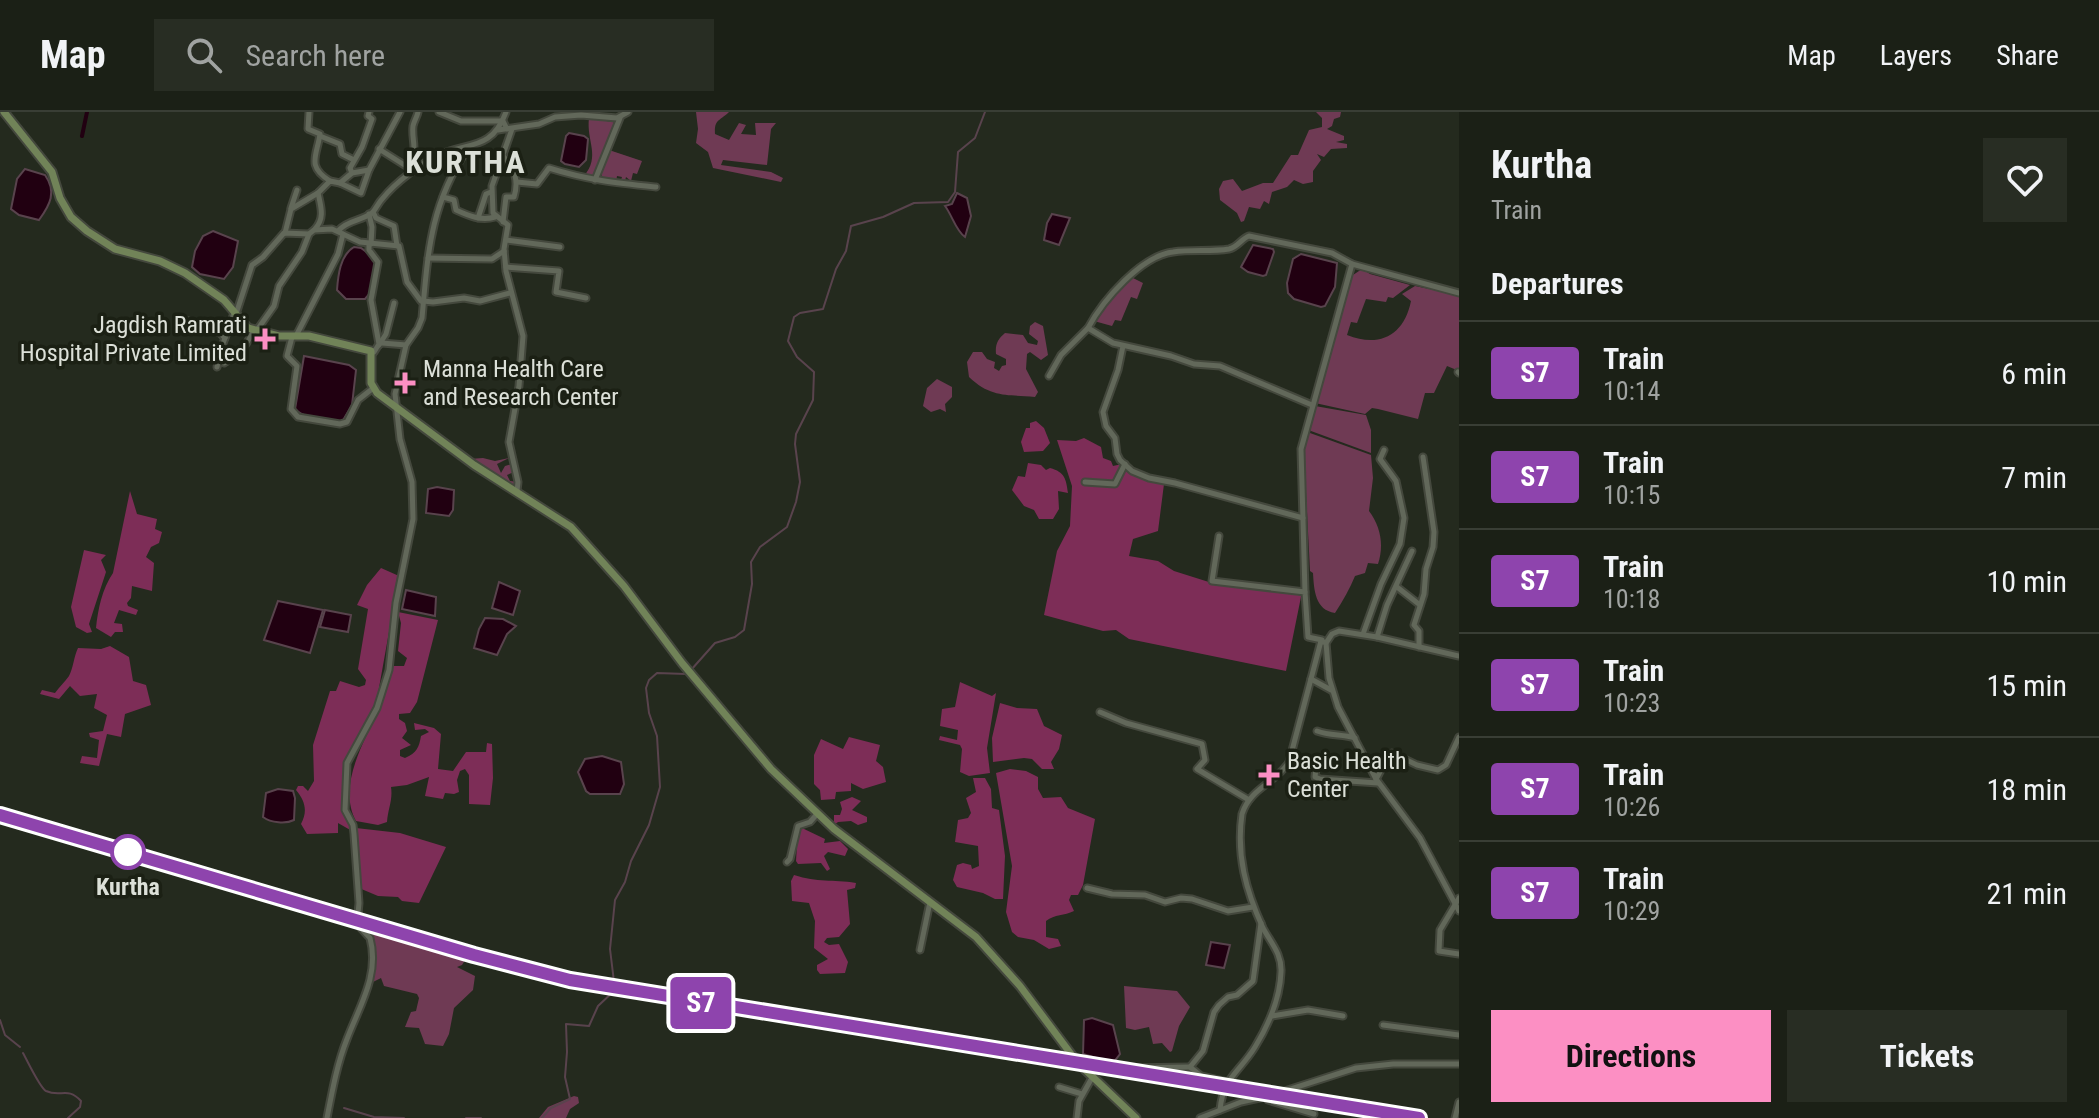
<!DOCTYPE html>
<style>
body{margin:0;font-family:"Roboto Condensed",sans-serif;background:#282d23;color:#f1f3f6;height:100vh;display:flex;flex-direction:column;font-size:30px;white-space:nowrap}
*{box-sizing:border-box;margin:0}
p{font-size:26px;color:#a0a3a1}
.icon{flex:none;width:44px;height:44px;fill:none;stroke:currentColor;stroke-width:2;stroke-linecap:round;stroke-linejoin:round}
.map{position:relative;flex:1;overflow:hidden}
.sheet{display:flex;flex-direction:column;background:#1b2016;width:640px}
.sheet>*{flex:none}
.badge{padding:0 16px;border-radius:6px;font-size:28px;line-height:52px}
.map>.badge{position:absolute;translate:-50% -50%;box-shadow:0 0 0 4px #fff}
h2{padding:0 32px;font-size:30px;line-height:72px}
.round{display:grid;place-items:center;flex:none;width:84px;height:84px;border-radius:0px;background:#282d23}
.headline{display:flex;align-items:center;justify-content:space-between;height:136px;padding:0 32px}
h1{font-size:38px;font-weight:700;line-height:60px}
.primary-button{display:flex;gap:16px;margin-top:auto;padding:16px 32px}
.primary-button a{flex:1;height:92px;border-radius:0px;background:#fc8fc3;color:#111;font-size:32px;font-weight:700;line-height:92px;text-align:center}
.primary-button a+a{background:#282d23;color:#f1f3f6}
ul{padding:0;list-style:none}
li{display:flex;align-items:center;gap:24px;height:104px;padding:0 32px;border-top:2px solid #393e35}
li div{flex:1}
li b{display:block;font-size:30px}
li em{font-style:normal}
li .badge{min-width:88px;font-weight:700;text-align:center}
header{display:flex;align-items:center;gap:48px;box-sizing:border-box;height:112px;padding:0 40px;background:#1b2016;border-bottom:2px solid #393e35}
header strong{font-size:38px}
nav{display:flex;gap:44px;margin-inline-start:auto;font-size:28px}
.search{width:560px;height:72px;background:#282d23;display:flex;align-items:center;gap:20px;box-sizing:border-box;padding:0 28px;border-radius:0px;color:#a0a3a1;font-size:30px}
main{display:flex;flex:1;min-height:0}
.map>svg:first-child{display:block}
.green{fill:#6f3a54}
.forest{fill:#7d2d57}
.water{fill:#210011;stroke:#59434d;stroke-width:2}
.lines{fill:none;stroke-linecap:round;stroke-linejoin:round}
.stream{stroke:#59434d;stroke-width:2}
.canal{stroke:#210011;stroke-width:4}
.minor-casing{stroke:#44483d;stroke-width:9}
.major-casing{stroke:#44483d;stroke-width:11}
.minor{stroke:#62685a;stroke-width:5}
.major{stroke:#718358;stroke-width:7}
.rail-casing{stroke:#8a8f85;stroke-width:5}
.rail{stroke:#1b2014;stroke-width:2;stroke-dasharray:6;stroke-linecap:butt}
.line-casing{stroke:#fff;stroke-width:18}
.line{stroke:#8e44ad;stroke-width:12}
.poi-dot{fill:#fc8fc3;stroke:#1b2014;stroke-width:3}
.stop-dot{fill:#fff;stroke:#8e44ad;stroke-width:4}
.labels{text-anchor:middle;stroke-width:7;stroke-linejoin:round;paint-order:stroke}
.poi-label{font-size:24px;fill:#dce0d8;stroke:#1b2014;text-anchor:start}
.stop-label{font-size:24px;font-weight:bold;fill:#dce0d8;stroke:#1b2014}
.district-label{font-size:32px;font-weight:bold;letter-spacing:2px;fill:#dce0d8;stroke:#1b2014}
</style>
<header>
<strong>Map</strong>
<div class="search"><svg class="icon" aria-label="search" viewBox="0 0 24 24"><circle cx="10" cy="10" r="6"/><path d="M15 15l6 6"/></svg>Search here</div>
<nav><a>Map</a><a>Layers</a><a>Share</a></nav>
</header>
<main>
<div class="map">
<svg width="1459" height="1006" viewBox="0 0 1459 1006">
<rect width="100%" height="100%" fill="#242a1e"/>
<g class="green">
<path d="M696,0H729C720,9 714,7 715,22L729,28L739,11L746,13L741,22L756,23L755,11H776L771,17L767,53L723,48L721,53L771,60L783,66L781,70L713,56L708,40L696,31L698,17Z"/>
<polygon points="1316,0 1341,0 1340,5 1334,7 1332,14 1327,17 1344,24 1344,28 1336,30 1347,32 1347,36 1331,37 1324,45 1317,42 1321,48 1313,59 1313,70 1303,72 1294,68 1287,75 1272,80 1269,92 1264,89 1260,97 1249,95 1244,109 1241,110 1237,101 1220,88 1219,77 1223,69 1233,67 1242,79 1263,71 1273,71 1291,43 1298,43 1309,18 1322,15 1322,6"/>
<path d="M589,6L618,11L594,63L590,66L584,64C601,44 586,29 589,6Z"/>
<polygon points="609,38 642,49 637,62 633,61 631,69 626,65 625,69 621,68 622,65 617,64 616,70 601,68 602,62 598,61"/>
<path d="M1362,157L1370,162L1410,173L1393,186L1388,185L1386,190L1366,187L1357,211L1351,210L1347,223C1379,236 1404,224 1411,189L1402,182L1415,174L1459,183V259L1447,254L1434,281H1425L1418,307L1378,297L1372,296L1365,302L1315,291L1350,165Z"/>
<polygon points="1133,166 1143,171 1137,187 1131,185 1121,209 1115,208 1112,214 1094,209 1116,181"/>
<path d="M1035,210L1043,214L1048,243L1041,248L1030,240L1027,242L1026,257L1038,280L1035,285C1009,282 992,287 969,265L967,250L973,240H982L987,247L995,250L994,256L999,259L1002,254L1006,253V247L996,242C995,232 998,227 1005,221L1023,223L1028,231L1037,233L1038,229L1029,222L1030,214Z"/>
<polygon points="937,267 952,275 952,285 945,292 946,300 940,297 931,300 923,294 927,276"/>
<polygon points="1315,294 1366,303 1371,318 1371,341 1311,319 1309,316"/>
<path d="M1310,321L1371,343L1373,366L1369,399C1381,415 1384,434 1378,452L1368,451L1365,461L1355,464C1350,476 1343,489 1335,501C1315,498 1314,478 1313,461L1310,459L1304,341L1307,322Z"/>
<polygon points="483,346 495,349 509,346 497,352 501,361 505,354 512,352 514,360 507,363 510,369 518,370 515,376 469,347"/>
<path d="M363,815L408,825L467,845L462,853L457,855L475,864L473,878L454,896L449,922L443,934L425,932L419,916L405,915L411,900L416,899L419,886L417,882L384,874L381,866L371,871C373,849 378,832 363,815Z"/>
<polygon points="1124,874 1177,879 1190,895 1179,914 1172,939 1170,940 1162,931 1153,932 1149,915 1135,918 1126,916"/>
<polygon points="574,984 578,985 579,991 570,997 566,1006 539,1006 548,995"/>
</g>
<g class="forest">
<polygon points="1036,309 1044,316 1050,331 1043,339 1024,340 1021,330 1026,316 1030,316 1030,311"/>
<polygon points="1084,326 1101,335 1103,346 1111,349 1113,354 1122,352 1141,367 1164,372 1158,419 1133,427 1129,444 1158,449 1174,459 1212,471 1302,480 1286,559 1129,527 1116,518 1103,519 1044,503 1057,439 1070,414 1072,374 1057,328 1076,329"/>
<path d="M1028,351L1041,353L1046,358L1050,356C1065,360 1066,367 1068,381L1058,379L1059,397L1053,407H1039L1034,398L1024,394L1012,378L1018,364L1025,365Z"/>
<path d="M130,379L137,402L157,407L155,417L162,420L159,431L151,435L146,445L154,451L152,479L132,474L131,486L127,491L128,494L138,498L136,503L119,498L114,511L122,512L123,520H115L111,525L96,516C98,497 102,477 113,461Z"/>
<polygon points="84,438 106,443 101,448 106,460 89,512 92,520 87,521 76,515 71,495"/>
<path d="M381,456L399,464L377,587L345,651L342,697L352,719L338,711V721L307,722L301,712C308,699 305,689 296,678L298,674H303L308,679L314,669L313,633L330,579H336L340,569L359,575L365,573L366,568L358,557L368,497L357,493L367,473Z"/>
<path d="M398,500L438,508L417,590L410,601L399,602V607L405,611L407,619L402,626L411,633L400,638V644L405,646C417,641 419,635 421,624L429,620L425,617L415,618L414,611L434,616L441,622L438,657L453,659L466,640H486L487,631L492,632L493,666L490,693L469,692V663L465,657L460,659L457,668L459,680L454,682L445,681L443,687L425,684L429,665L407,673L391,675C393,688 388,697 387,710L378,713L356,709C337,674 364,630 379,597C385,583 388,568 393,554H404L407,546L398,539L401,511Z"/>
<path d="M110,534L129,545L133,569L146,573L151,593L125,602L121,625L107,622L99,654L80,651L82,644L97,646L99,628L90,625L89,621L103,619L107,603L94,596L97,582L80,584L70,574L59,587L40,582L42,578L55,581C59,575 65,570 69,564C73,557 74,544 78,536L101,537Z"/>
<polygon points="960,570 992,584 996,581 987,636 990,661 969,664 960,660 962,637 960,633 939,628 940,624 957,628 958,618 940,614 942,597 955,595"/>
<polygon points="1000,591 1017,596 1037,597 1044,614 1062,623 1059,637 1051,650 1054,657 1042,657 1032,647 1024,646 993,650 992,626"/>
<polygon points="849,625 880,633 876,649 883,655 886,670 863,677 851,671 851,679 836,680 835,687 821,688 820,678 814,672 814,643 821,627 843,637"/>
<path d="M1010,657L1026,659L1038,665V677L1043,686L1061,685L1068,696L1095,707L1083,773L1078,783H1071L1069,788L1074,799C1064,804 1055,802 1046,809V825L1058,827L1061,834L1049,837L1034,828L1018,825L1012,820L1006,800L1012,754L996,661Z"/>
<polygon points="973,666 985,666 991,677 992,696 999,698 1005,744 1003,787 995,787 983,781 957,775 953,768 957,753 963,751 971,753 972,757 979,754 978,734 955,730 958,708 968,706 971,701 966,686 976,680"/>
<polygon points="852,685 861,689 852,698 867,705 867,710 858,713 851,709 838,710 834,713 834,703 840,703 842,697 840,690"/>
<polygon points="356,716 400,721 446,735 419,791 402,789 398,785 378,784 359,776"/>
<polygon points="802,716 825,727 824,731 840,729 848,737 845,744 828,740 824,744 830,757 827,759 821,751 798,752 796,749 798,717"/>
<path d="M794,763C818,771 832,767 856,771L855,776L847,778L850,812L839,825L827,826L824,830L829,833L839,832L848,850L845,861L820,862L817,858V853L828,847L814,836L815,809L809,791L792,789L791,769Z"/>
</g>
<g class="water">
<polygon points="569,21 584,24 588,27 586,48 579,55 565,52 561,49 566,24"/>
<path d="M25,57L45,63C57,80 50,93 39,108L19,103L11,97L17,67Z"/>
<path d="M957,81L967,86L971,104L965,125C956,119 952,103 945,94L952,92Z"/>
<polygon points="1052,102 1070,106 1059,133 1044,128 1047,111"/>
<polygon points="213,119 238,129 233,155 224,167 200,162 192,155 195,139 203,124"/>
<polygon points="1253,133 1273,137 1274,140 1266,163 1263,164 1248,160 1241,155"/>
<path d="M354,135L361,136L376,147L371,180L365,187H346L337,178C338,164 340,143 354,135Z"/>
<polygon points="1301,142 1337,151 1335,175 1325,194 1321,195 1294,187 1288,181 1287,171 1293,147"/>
<path d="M304,244L349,253L356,258L352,293L342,310C327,308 305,308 295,297Z"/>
<polygon points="437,375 454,378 453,398 449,404 426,401 428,377"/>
<polygon points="499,470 520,479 513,503 492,496"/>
<polygon points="406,478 436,485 435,504 402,497"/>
<polygon points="278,489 323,498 310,541 264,528"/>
<polygon points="325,498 351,503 348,520 320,515"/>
<polygon points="485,506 503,507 516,514 507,522 497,543 474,536 479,517"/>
<polygon points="602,644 621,650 624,672 620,682 590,682 586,679 578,660 585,647"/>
<path d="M278,677L293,679L295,686L294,708C286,712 271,711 263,705L266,681Z"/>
<polygon points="1211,830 1230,833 1224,856 1206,853"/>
<polygon points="1092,906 1113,913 1120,942 1113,951 1083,942 1084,908"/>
</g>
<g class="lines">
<g class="stream">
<polyline points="691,558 715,531 735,525 744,518 752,472 751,450 760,435 787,415 796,390 800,370 795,332 796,322 813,288 814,260 797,245 788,229 794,205 800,201 823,197 836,157 846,139 851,114 883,105 914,91 948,90 955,80 958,40 975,26 985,0"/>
<polyline points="0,908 5,923 20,935"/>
<path d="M23,941C27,948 40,976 46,979C61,986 67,974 81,989L80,995L68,1006"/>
<polyline points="344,996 374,1005 404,1006"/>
<polyline points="466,1006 481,1006"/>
<polyline points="542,1006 551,996 570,987 565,965 567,940 566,912 589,914 598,894 615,878 610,837 615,788 625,770 631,749 649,713 660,675 657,624 649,601 646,576 649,568 657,561 686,562"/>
</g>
<polyline class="canal" points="82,24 87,0"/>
<defs>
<g id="minor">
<path d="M309,0L308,17L320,22C317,44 306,54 330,69"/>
<polyline points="439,0 461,9 503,9 507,17"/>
<polyline points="512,17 492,74 493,101 508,113 504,137 506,159 523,224 519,274 509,330 518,370 517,379"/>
<polyline points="498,18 539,12 555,5 581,3 617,6 628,0"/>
<polyline points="320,24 340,32 342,42 354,48"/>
<path d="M379,37L406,54C420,39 411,30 413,14C414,9 417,5 418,0"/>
<polyline points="352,61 350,56 362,35 372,7 368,4 369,0"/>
<polyline points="595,68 620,6"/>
<path d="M517,70L537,72L549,56C587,68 617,71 656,75"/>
<polyline points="340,71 361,81 369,58"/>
<path d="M443,85L454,88L456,98C469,104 481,109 495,105"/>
<polyline points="291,96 297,78"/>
<polyline points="373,100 376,106 394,114 397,134"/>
<polyline points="369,102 372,115 371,132"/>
<polyline points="478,106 486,82 491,80"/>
<path d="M503,110L506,85H514C519,68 515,59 504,45"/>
<path d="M315,117C325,106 321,95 318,81"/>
<path d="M339,118C348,108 361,109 372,101C376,97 378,91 383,86C396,70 419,53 437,44C468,29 491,40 506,0"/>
<polyline points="285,121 291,97 318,81 330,69 340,71 352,61 369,58 400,0"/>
<polyline points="506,128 560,135"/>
<polyline points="369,132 369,138 378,150 371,188 379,232 374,240 372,239"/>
<polyline points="428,146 492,147 504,139"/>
<polyline points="506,155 559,159 556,180 586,186"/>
<polyline points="423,189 433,190 464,186 480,189 510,181"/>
<polyline points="236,202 252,153 263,145 284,121 309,122 314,118 332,117 360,130 399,134 407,170 421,189"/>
<polyline points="183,207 220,221 225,226"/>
<path d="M1088,216C1103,188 1141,144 1173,140C1192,137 1211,140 1229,137C1238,135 1241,127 1249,124L1332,141L1352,152"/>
<polyline points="257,218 274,194 279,174 302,140 309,122"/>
<polyline points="296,224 338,142 343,122"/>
<polyline points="292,225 287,244 297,254 291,297 298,305 340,312 347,310 358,288 372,277"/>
<polyline points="382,231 406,233"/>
<polyline points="379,233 386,222 394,191"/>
<polyline points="1123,234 1118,258 1103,300 1106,314 1115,326 1117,342 1120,348 1132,359 1149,366 1175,371 1303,406"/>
<path d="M224,251C240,242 246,234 254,218"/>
<polyline points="217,255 221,237 234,201"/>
<polyline points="1458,260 1459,261"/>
<polyline points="1049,264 1061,243 1088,216 1113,231 1171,244 1194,252 1220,254 1312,293"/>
<polyline points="1085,370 1115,372 1125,352"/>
<polyline points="1219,424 1212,469 1305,480 1308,525 1322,528"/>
<polyline points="1397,475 1420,493"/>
<polyline points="1305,480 1301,337 1352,152 1459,181"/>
<polyline points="1363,522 1381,472 1400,432 1404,406 1396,369 1380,347 1384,338"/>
<polyline points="1377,525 1387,493 1412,439"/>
<polyline points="1419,535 1419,519 1414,513 1424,482 1426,457 1433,435 1434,420 1423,345"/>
<polyline points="1459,544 1377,525 1339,519 1332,522 1326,531 1329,566 1338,595 1376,667 1420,726 1459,799"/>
<polyline points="1311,567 1331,578"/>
<polyline points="1100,600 1126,611 1202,632 1205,648 1197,657 1249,688"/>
<path d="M1317,619C1330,624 1343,622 1355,626"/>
<polyline points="1304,654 1316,655 1315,665 1320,667 1378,671"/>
<path d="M1376,667C1382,658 1384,647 1392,641L1417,653L1438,658L1446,653L1459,625"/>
<polyline points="787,750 790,747 798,714 810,710 818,701"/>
<polyline points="1087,776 1112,782 1145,783 1165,790 1181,786 1192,787 1228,799 1253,795"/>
<polyline points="1459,786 1440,818 1439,839 1459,842"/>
<polyline points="920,838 930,790"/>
<polyline points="1272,904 1308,898 1343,904"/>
<polyline points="1383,913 1459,923"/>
<polyline points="1076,946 1127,956 1190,955"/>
<polyline points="1227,970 1201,964 1190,955 1203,939 1214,900 1219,893 1228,885 1237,883 1253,869 1261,811"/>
<polyline points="1059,975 1082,982"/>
<polyline points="1269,984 1268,988 1274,990 1314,1002"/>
<path d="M1220,998C1223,965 1239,961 1255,935C1269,912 1280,888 1281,860C1282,842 1271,831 1263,816C1246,779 1236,743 1242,702C1250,676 1276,671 1289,650L1321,529L1326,531"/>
<path d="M327,1006C332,980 337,952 347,927C359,895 380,863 370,826L357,812L359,791L354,722L353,713L345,698L347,651L377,596L389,558L396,491L413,407L412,370L400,327L395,282L406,233L418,216L422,206C428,140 430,93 468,36"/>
<polyline points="1077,1006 1079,989 1093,964"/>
<polyline points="1200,1006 1241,990 1269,984 1356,956 1393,952 1459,952"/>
<polyline points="1455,1006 1459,990"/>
</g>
<polyline id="major" points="4,0 52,60 60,86 71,105 87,119 115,137 160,149 185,161 224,188 248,216 279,224 309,224 371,239 371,271 377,281 474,353 571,415 624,474 682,551 771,657 834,717 976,825 1020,874 1077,950 1136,1006"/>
</defs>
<use href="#minor" class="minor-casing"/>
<use href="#major" class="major-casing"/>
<use href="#minor" class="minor"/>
<use href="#major" class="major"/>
<defs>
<polyline id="rail" points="0,703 474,843 570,868 1418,1006"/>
</defs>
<use href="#rail" class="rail-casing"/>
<use href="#rail" class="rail"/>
</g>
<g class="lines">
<defs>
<polyline id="line" points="0,703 474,843 570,868 1419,1006"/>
</defs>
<use href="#line" class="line-casing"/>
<use href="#line" class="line"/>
</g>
<g class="poi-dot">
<path d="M261 215h8v8h8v8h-8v8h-8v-8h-8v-8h8z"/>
<path d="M401 259h8v8h8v8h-8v8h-8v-8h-8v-8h8z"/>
<path d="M1265 651h8v8h8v8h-8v8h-8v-8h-8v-8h8z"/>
</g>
<circle class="stop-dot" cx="128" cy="740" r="16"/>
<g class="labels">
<g class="poi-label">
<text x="247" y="221" text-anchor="end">Jagdish Ramrati<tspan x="247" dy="28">Hospital Private Limited</tspan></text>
<text x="423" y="265">Manna Health Care<tspan x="423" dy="28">and Research Center</tspan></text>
<text x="1287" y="657">Basic Health<tspan x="1287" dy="28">Center</tspan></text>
</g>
<g class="stop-label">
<text x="128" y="783">Kurtha</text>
</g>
<g class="district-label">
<text x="466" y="61">KURTHA</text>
</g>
</g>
</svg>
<b class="badge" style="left:701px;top:891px;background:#8e44ad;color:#fff">S7</b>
</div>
<section class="sheet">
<div class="headline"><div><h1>Kurtha</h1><p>Train</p></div><a class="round"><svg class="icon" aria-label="heart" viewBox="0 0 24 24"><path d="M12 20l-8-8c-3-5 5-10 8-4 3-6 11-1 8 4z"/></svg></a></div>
<h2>Departures</h2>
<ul>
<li><span class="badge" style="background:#8e44ad;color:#fff">S7</span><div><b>Train</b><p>10:14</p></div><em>6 min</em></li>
<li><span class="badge" style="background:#8e44ad;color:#fff">S7</span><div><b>Train</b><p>10:15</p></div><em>7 min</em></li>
<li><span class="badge" style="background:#8e44ad;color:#fff">S7</span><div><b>Train</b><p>10:18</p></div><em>10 min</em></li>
<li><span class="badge" style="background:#8e44ad;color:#fff">S7</span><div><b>Train</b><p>10:23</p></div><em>15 min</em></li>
<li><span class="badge" style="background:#8e44ad;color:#fff">S7</span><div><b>Train</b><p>10:26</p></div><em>18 min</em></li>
<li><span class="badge" style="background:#8e44ad;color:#fff">S7</span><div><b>Train</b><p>10:29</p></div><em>21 min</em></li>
</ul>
<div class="primary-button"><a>Directions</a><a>Tickets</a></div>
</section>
</main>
